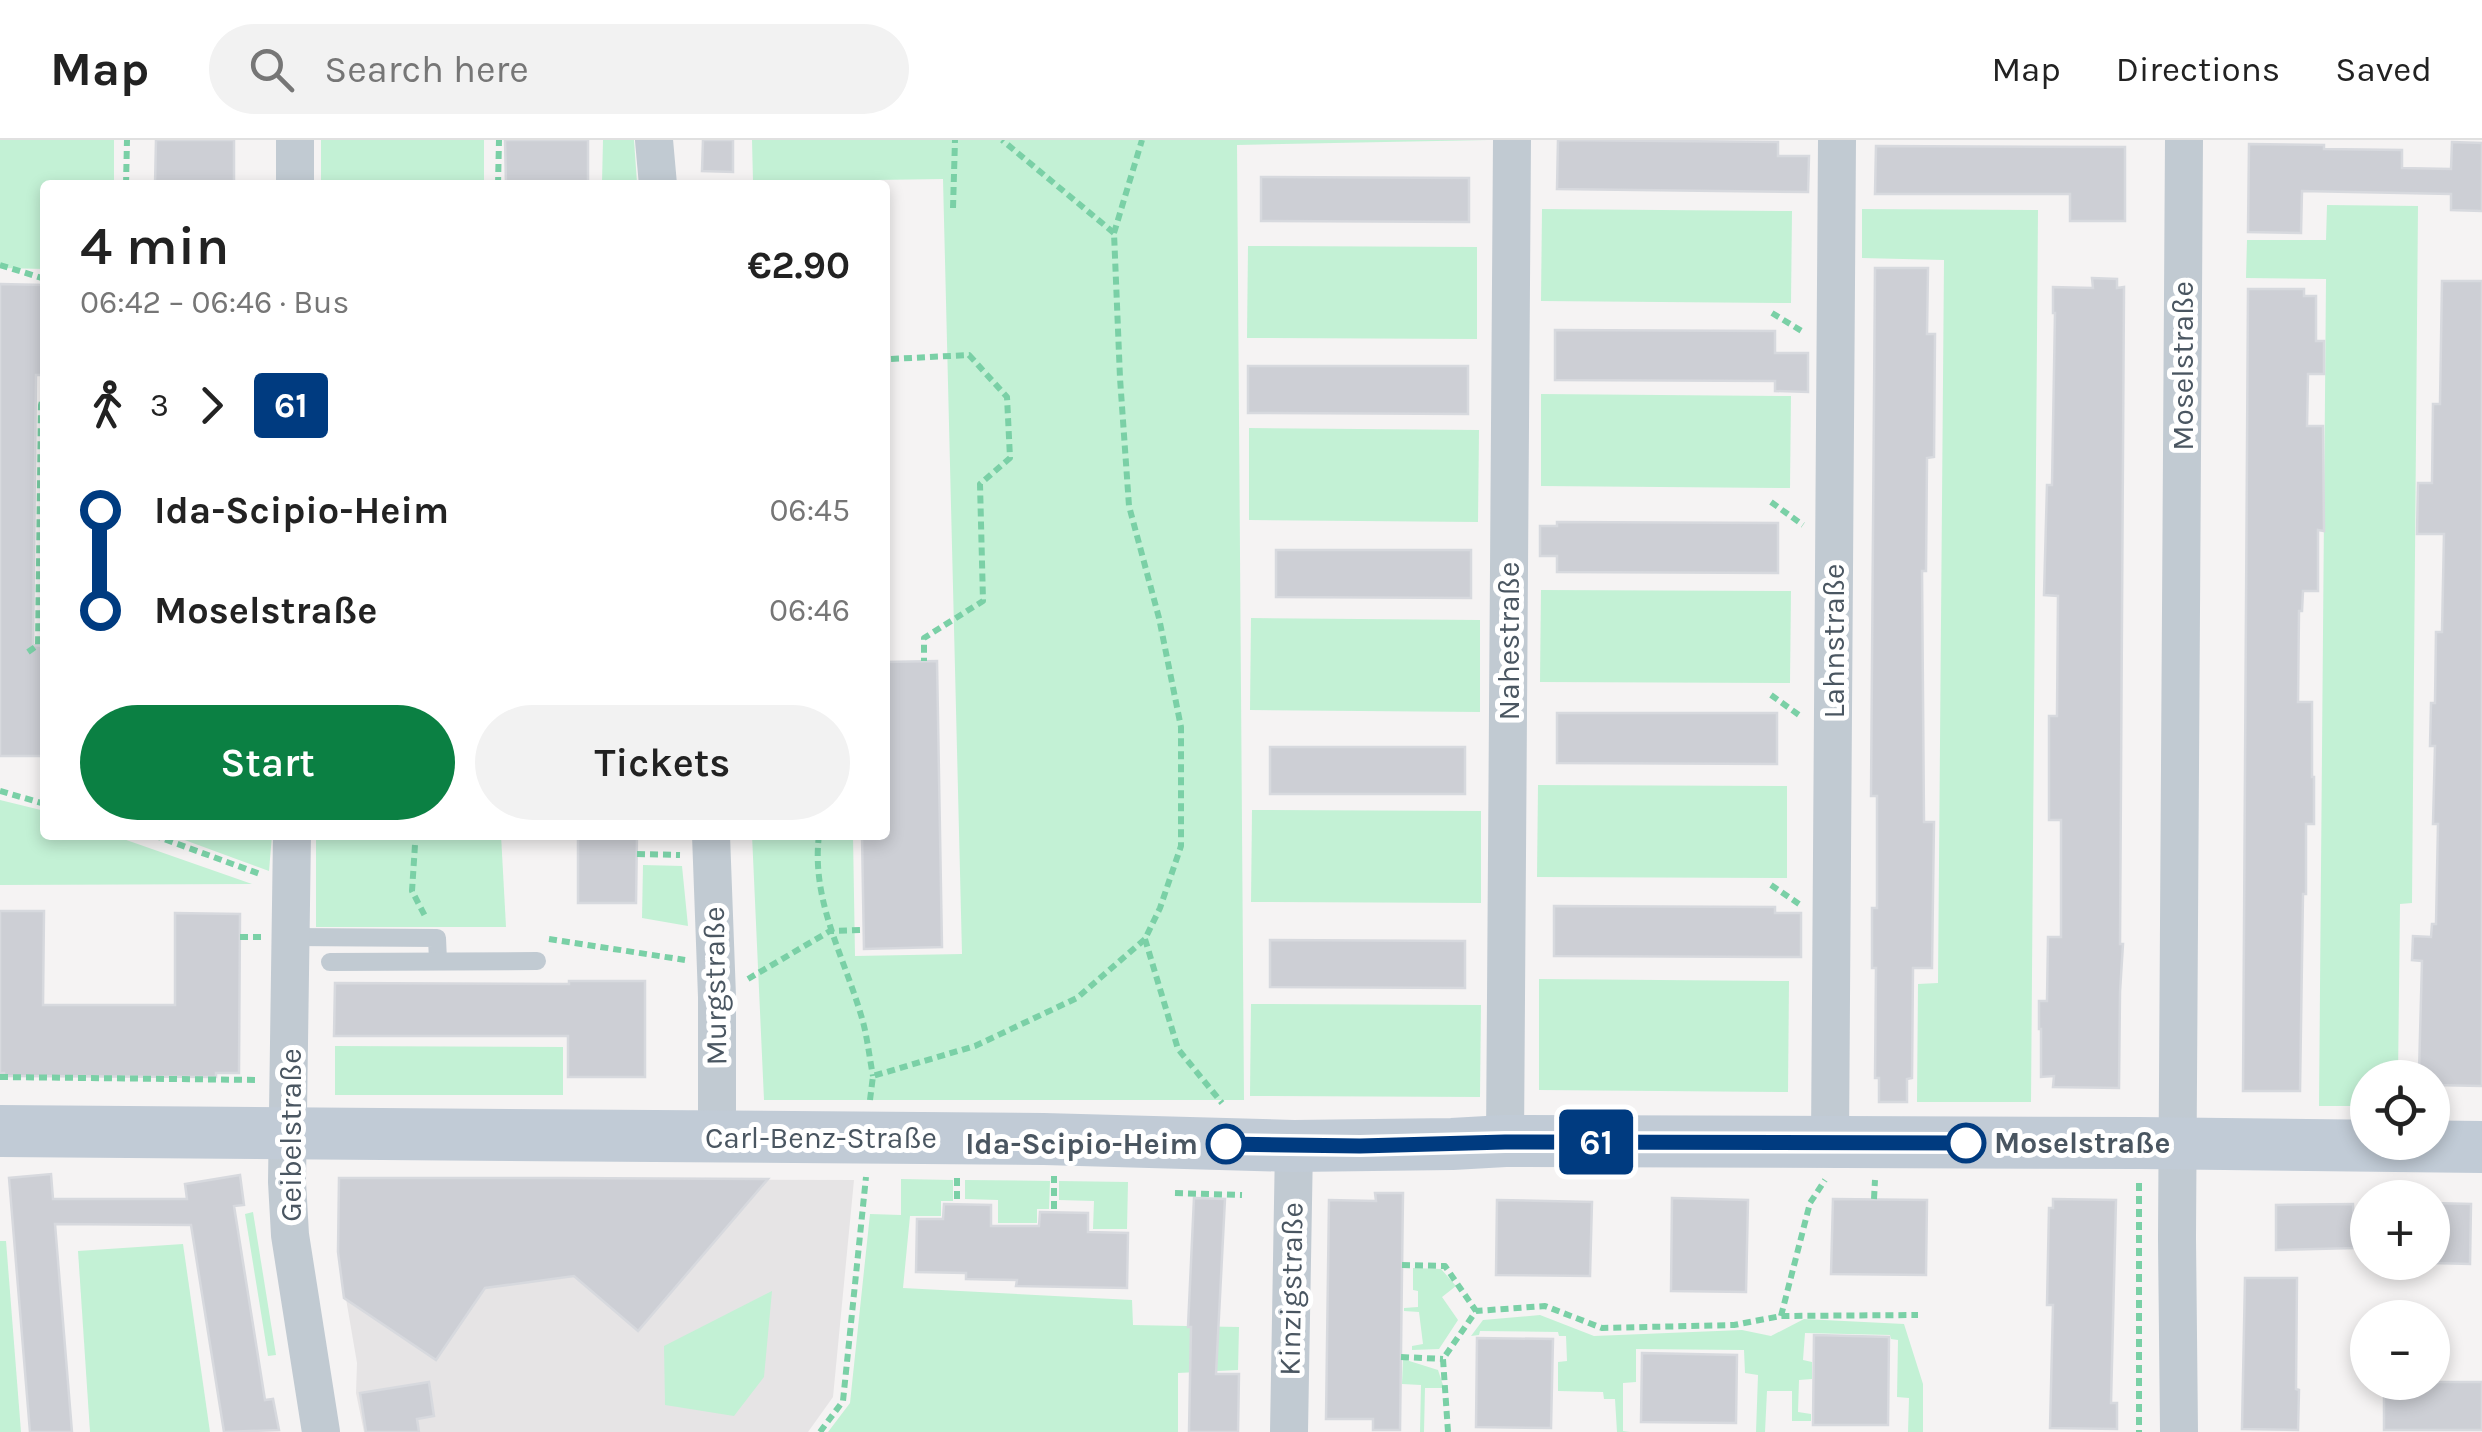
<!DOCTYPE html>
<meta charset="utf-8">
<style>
body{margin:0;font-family:Karla,sans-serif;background:#f2f2f2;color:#222;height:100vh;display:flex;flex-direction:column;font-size:38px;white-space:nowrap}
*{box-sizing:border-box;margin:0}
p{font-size:32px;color:#767676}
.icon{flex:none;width:55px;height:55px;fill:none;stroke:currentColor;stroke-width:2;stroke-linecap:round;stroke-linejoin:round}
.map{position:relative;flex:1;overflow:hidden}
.sheet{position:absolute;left:40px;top:40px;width:850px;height:660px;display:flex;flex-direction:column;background:#fff;border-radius:10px;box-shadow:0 5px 15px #0003}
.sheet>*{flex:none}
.badge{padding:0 20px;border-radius:8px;font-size:35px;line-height:65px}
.buttons{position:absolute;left:2350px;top:920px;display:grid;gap:20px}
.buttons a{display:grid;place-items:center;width:100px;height:100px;border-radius:50%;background:#fff;box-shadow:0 5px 15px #0003;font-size:50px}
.map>.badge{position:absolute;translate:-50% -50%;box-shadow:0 0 0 5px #fff}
.legs{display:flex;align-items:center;gap:15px;height:110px;padding:0 40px;font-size:32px}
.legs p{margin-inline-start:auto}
.overview{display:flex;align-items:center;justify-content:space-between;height:170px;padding:0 40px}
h1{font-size:55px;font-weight:600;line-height:75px}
.action{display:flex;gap:20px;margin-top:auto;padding:20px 40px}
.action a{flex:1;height:115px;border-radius:60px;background:#0b8043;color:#fff;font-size:40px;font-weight:600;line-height:115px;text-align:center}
.action a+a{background:#f2f2f2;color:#222}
ul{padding:0 40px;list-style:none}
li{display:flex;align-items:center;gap:35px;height:100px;font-size:38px}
li i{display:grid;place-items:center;width:15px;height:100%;margin:0 12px;background:currentColor}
li i::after{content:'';width:25px;height:25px;margin:-12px;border:8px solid;border-radius:50%;background:#fff}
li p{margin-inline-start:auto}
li:first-child i{background:linear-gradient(#0000 50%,currentColor 0)}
li:last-child i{background:linear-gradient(currentColor 50%,#0000 0)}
header{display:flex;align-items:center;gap:60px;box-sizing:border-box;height:140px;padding:0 50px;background:#fff;border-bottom:2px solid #e0e0e0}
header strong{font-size:48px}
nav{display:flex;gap:55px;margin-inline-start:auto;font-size:35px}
.search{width:700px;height:90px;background:#f2f2f2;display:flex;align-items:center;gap:25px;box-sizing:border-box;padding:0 35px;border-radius:55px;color:#767676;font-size:38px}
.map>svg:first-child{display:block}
.education{fill:#e6e4e5}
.green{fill:#c3f1d5}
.building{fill:#cdcfd5;stroke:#d7d9de;stroke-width:2.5}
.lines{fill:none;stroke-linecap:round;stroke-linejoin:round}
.path{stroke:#7ad0a6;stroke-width:6;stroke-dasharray:8 5;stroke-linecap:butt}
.lane{stroke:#c1cad2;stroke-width:18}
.street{stroke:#c1cad2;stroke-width:38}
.secondary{stroke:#c1cbd6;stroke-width:52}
.line-1-casing{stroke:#fff;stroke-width:22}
.line-1{stroke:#003b80;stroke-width:15}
.stop-1-dot{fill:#fff;stroke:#003b80;stroke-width:5}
.labels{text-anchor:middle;stroke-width:10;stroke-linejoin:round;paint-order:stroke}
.street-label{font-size:30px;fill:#4a5661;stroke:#fff}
.stop-label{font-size:30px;font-weight:bold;fill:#4a5661;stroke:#fff;text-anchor:start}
</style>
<header>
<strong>Map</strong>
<div class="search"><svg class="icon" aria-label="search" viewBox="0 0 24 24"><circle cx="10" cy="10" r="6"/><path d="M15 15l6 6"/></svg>Search here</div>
<nav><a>Map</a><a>Directions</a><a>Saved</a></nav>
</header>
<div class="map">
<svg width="2482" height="1292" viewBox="0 0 2482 1292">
<rect width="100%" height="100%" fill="#f5f3f3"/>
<polygon class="education" points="339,1038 854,1040 833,1257 808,1292 364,1292 356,1253 357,1223 338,1112"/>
<g class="green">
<polygon points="0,0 114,0 114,45 45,45 45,129 0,128"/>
<rect x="321" y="0" width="163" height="45"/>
<polygon points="603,0 634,0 637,43 602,43"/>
<polygon points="752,0 1488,0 1237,5 1244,960 764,960 752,695 853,695 855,816 962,814 943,39 753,42"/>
<polygon points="2327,65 2418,66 2412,763 2400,764 2398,937 2368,938 2367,966 2319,966 2326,139 2246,138 2247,100 2326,100"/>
<polygon points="1542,69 1792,71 1791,163 1541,161"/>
<polygon points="1862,69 2038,70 2031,962 1917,962 1918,844 1938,843 1944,120 1862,118"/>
<polygon points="1248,106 1477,107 1477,199 1247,198"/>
<polygon points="1541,254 1791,256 1790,348 1541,346"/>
<polygon points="1249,288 1479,290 1478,382 1249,380"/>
<polygon points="1541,450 1791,451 1790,543 1540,542"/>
<polygon points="1251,478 1480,480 1480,572 1250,570"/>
<polygon points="1538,645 1787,646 1787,738 1537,737"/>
<polygon points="0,660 45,671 45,695 112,695 252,744 0,745"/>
<polygon points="1252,670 1481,671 1481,763 1251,762"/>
<polygon points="171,695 272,695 269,731"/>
<polygon points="316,695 501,695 506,787 316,787"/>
<polygon points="643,725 682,726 688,786 642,778"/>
<polygon points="1539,839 1789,841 1788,952 1539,950"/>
<polygon points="1251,864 1481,865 1480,957 1250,956"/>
<polygon points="335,906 563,907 563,955 335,955"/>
<polygon points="901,1039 953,1040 953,1061 941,1061 941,1076 910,1076 903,1148 1132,1160 1133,1185 1239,1187 1238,1230 1178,1233 1178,1292 828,1292 850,1263 870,1074 901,1075"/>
<polygon points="965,1040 1050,1041 1049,1069 1037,1069 1037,1083 998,1083 998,1060 965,1059"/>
<polygon points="1059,1041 1128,1042 1127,1089 1093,1089 1094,1061 1059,1060"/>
<polygon points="253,1072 276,1215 268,1216 245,1074"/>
<polygon points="0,1101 6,1101 21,1292 0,1292"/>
<polygon points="183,1104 210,1292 90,1292 78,1111"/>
<polygon points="1413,1128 1441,1129 1456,1146 1442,1157 1458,1180 1439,1209 1412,1210 1412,1206 1423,1204 1419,1172 1404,1171 1404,1168 1418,1167 1418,1151 1413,1150"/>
<polygon points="772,1151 764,1237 734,1276 665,1265 664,1206"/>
<polygon points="1540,1175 1594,1196 1742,1190 1771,1196 1804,1179 1904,1184 1923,1244 1923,1292 1908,1292 1909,1258 1897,1257 1898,1200 1891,1199 1890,1195 1805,1193 1803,1220 1812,1222 1812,1239 1799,1240 1798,1272 1811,1274 1811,1281 1792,1281 1792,1251 1767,1251 1765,1292 1756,1292 1758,1235 1745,1233 1744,1210 1636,1209 1636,1242 1623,1243 1623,1291 1630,1292 1617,1292 1615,1259 1604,1259 1603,1252 1558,1251 1558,1222 1567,1221 1566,1196 1559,1196 1558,1192 1480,1191 1479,1195 1471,1196 1483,1180"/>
<polygon points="1403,1219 1438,1230 1444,1248 1425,1248 1424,1292 1420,1292 1421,1245 1402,1244"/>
</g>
<g class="building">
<polygon points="156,0 234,0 234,45 155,45"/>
<polygon points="505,0 588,0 588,45 506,45"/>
<polygon points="703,0 733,0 733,32 702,31"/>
<polygon points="1558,0 1778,2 1778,16 1809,16 1808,52 1557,49"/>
<polygon points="2452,2 2482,3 2482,71 2451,70 2451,54 2302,51 2301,93 2248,92 2249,4 2324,5 2324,9 2402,10 2402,28 2451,29"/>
<polygon points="1876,6 2125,7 2125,81 2070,81 2070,54 1875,54"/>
<polygon points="1261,37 1469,38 1469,82 1261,81"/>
<polygon points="1875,128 1928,128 1927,194 1935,194 1934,317 1927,318 1926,431 1922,431 1924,682 1934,682 1932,828 1913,828 1912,938 1907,939 1907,962 1879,962 1879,938 1875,938 1876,828 1872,828 1872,768 1877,768 1877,656 1871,656"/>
<polygon points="2092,138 2117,139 2117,148 2124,147 2120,804 2123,804 2120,852 2119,948 2053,947 2054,936 2041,937 2041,889 2039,889 2039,861 2047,861 2048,797 2061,797 2061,680 2049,680 2049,576 2057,576 2058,456 2044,455 2047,345 2052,345 2055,173 2053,173 2053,147 2093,148"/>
<polygon points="2442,141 2482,141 2482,946 2432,945 2430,933 2419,933 2422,821 2412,820 2413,796 2431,797 2432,784 2436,784 2438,684 2433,684 2435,606 2430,606 2431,563 2435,563 2436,492 2442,492 2444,394 2417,394 2418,343 2432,343 2433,264 2440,264"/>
<polygon points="0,144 45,145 45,235 36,235 33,505 45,506 45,616 0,616"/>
<polygon points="2248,149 2304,149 2304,156 2316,156 2316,201 2324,201 2324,234 2308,234 2307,286 2323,286 2324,391 2318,390 2318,451 2303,451 2302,471 2299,471 2298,562 2312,562 2312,637 2314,637 2314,684 2306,684 2306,754 2303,754 2300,951 2243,951"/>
<polygon points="1555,190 1775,191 1775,213 1808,213 1808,252 1775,251 1775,241 1555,240"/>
<polygon points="1248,226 1468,226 1468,274 1248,273"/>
<polygon points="1557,382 1778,383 1778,433 1557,432 1557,416 1540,416 1540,386 1557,386"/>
<polygon points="1276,410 1471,410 1471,458 1276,457"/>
<polygon points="937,521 942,807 864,809 862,695 885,695 885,522"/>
<polygon points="1557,573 1777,573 1777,624 1557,623"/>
<rect x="1270" y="607" width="195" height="47"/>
<polygon points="578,695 637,695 636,763 578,763"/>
<polygon points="1554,766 1775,767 1775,773 1801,773 1801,817 1554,816"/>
<polygon points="0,771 44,771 43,865 175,865 175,773 240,774 239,933 216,933 216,937 4,936 4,933 0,933"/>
<polygon points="1270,800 1465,801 1465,848 1270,847"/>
<polygon points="569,841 645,841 645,937 568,937 568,896 334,896 335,843 569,844"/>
<polygon points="51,1034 53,1059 187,1059 185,1044 240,1035 244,1065 234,1066 265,1260 273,1259 279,1290 224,1292 191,1085 55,1084 72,1292 30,1292 9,1038"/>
<polygon points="339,1038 558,1038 768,1039 638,1191 574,1136 485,1148 436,1220 344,1158 338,1112"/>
<polygon points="1375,1053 1403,1053 1400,1290 1373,1290 1373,1279 1326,1279 1329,1060 1376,1061"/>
<polygon points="1194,1058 1225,1059 1216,1234 1239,1234 1238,1292 1189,1292 1191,1187 1188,1187"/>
<polygon points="1672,1058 1748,1060 1746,1152 1671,1151"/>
<polygon points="1833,1059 1927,1060 1926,1135 1831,1134"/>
<polygon points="2053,1059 2116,1060 2111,1263 2117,1263 2117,1289 2050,1288 2053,1165 2047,1165 2049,1068 2053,1068"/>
<polygon points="1497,1060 1592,1062 1590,1136 1496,1135"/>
<polygon points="2432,1063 2471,1064 2470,1124 2432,1123"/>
<polygon points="944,1064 991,1065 991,1086 1039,1086 1040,1072 1088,1073 1088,1092 1128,1093 1127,1148 1016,1146 1017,1140 966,1139 966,1133 916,1132 917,1079 943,1079"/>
<polygon points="2353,1064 2354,1108 2276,1110 2276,1065"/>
<polygon points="2245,1138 2297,1138 2296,1249 2299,1250 2298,1290 2242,1289"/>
<polygon points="1814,1195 1889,1197 1888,1285 1813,1285"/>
<polygon points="1477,1198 1553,1199 1551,1288 1476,1287"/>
<polygon points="1642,1213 1737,1215 1736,1283 1641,1282"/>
<polygon points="429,1242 434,1276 417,1279 419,1292 366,1292 360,1253"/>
<rect x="2384" y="1242" width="98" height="48"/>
</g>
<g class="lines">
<g class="path">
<polyline points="126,45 127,0"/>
<polyline points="498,45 499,0"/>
<polyline points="953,68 955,0"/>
<polyline points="1114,93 1142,0"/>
<polyline points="0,125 45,139"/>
<polyline points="1772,173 1805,193"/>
<polyline points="891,219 969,215 1007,257 1010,318 980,344 983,461 924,498 924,521"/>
<polyline points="1771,362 1803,385"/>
<polyline points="28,512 38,505 41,265 45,251"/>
<polyline points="1771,555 1799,575"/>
<polyline points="0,651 45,664"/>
<polyline points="153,695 260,734"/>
<path d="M819,695C811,760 843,814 861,875C867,894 869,915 873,936"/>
<polyline points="415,705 412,751 425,776"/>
<polyline points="637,714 680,715"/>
<polyline points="1771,745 1799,764"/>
<polyline points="240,797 261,797"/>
<polyline points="549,799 685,820"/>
<polyline points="1145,799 1178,909 1222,963"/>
<polyline points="748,839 830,791 863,790"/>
<polyline points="0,937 259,940"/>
<polyline points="870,960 873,936 975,906 1077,858 1145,799 1160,768 1181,706 1181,587 1159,478 1129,366 1120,238 1114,93 1002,0"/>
<polyline points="2139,1043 2139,1292"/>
<polyline points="1175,1053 1242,1055"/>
<polyline points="957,1059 957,1035"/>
<polyline points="1874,1059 1875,1040"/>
<polyline points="1054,1069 1054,1036"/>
<polyline points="1402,1125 1445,1126 1476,1171"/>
<polyline points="1781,1176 1810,1063 1825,1040"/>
<polyline points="1401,1217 1443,1219"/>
<polyline points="820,1292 843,1261 866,1037"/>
<polyline points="1448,1292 1443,1219 1476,1171 1545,1166 1602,1188 1734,1185 1781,1176 1918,1175"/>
</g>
<g class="lane">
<polyline points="292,797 437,798 438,821"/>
<polyline points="330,822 537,821"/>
</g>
<g class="street">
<polyline points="295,0 295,45"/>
<polyline points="654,0 658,45"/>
<polyline points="292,695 287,1042 290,1095 321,1292"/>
<polyline points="711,695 717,857 717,998"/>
<polyline points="1505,1001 1512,0"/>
<polyline points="1830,1002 1837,0"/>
<polyline points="1289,1292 1294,1006"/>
<polyline points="2179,1292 2177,1098 2184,0"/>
</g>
<polyline class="secondary" points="0,991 1044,999 1294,1006 1452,1004 1505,1001 2139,1003 2482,1007"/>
</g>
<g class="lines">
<defs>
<polyline id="line-1" points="1226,1004 1360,1006 1505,1002 1966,1003"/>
</defs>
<use href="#line-1" class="line-1-casing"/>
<use href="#line-1" class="line-1"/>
</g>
<g class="stop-1-dot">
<circle cx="1966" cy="1003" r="18"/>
<circle cx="1226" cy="1004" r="18"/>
</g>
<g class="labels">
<g class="street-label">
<text transform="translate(2183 226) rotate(-90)" y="10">Moselstraße</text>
<text transform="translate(1509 501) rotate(-90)" y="10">Nahestraße</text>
<text transform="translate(1834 501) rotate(-90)" y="10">Lahnstraße</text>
<text transform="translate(715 846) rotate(-91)" y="10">Murgstraße</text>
<text transform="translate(291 995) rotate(-90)" y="10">Geibelstraße</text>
<text x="821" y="1008">Carl-Benz-Straße</text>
<text transform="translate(1291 1149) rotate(-89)" y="10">Kinzigstraße</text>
</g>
<g class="stop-label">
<text x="1994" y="1013">Moselstraße</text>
<text x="1198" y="1014" text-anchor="end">Ida-Scipio-Heim</text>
</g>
</g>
</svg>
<div class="buttons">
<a><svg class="icon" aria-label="locate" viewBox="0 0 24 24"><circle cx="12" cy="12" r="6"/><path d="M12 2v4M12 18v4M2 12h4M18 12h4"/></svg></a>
<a>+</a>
<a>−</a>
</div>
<b class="badge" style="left:1596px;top:1002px;background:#003b80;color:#fff">61</b>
<section class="sheet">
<div class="overview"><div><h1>4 min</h1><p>06:42 – 06:46 · Bus</p></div><b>€2.90</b></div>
<div class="legs"><svg class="icon" aria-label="walk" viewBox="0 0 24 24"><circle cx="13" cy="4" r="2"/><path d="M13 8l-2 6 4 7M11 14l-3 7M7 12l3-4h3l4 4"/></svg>3<svg class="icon" aria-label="forward" viewBox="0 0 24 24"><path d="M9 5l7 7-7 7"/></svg><b class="badge" style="background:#003b80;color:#fff">61</b></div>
<ul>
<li><i style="color:#003b80"></i><b>Ida-Scipio-Heim</b><p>06:45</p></li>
<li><i style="color:#003b80"></i><b>Moselstraße</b><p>06:46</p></li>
</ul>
<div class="action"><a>Start</a><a>Tickets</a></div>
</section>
</div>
